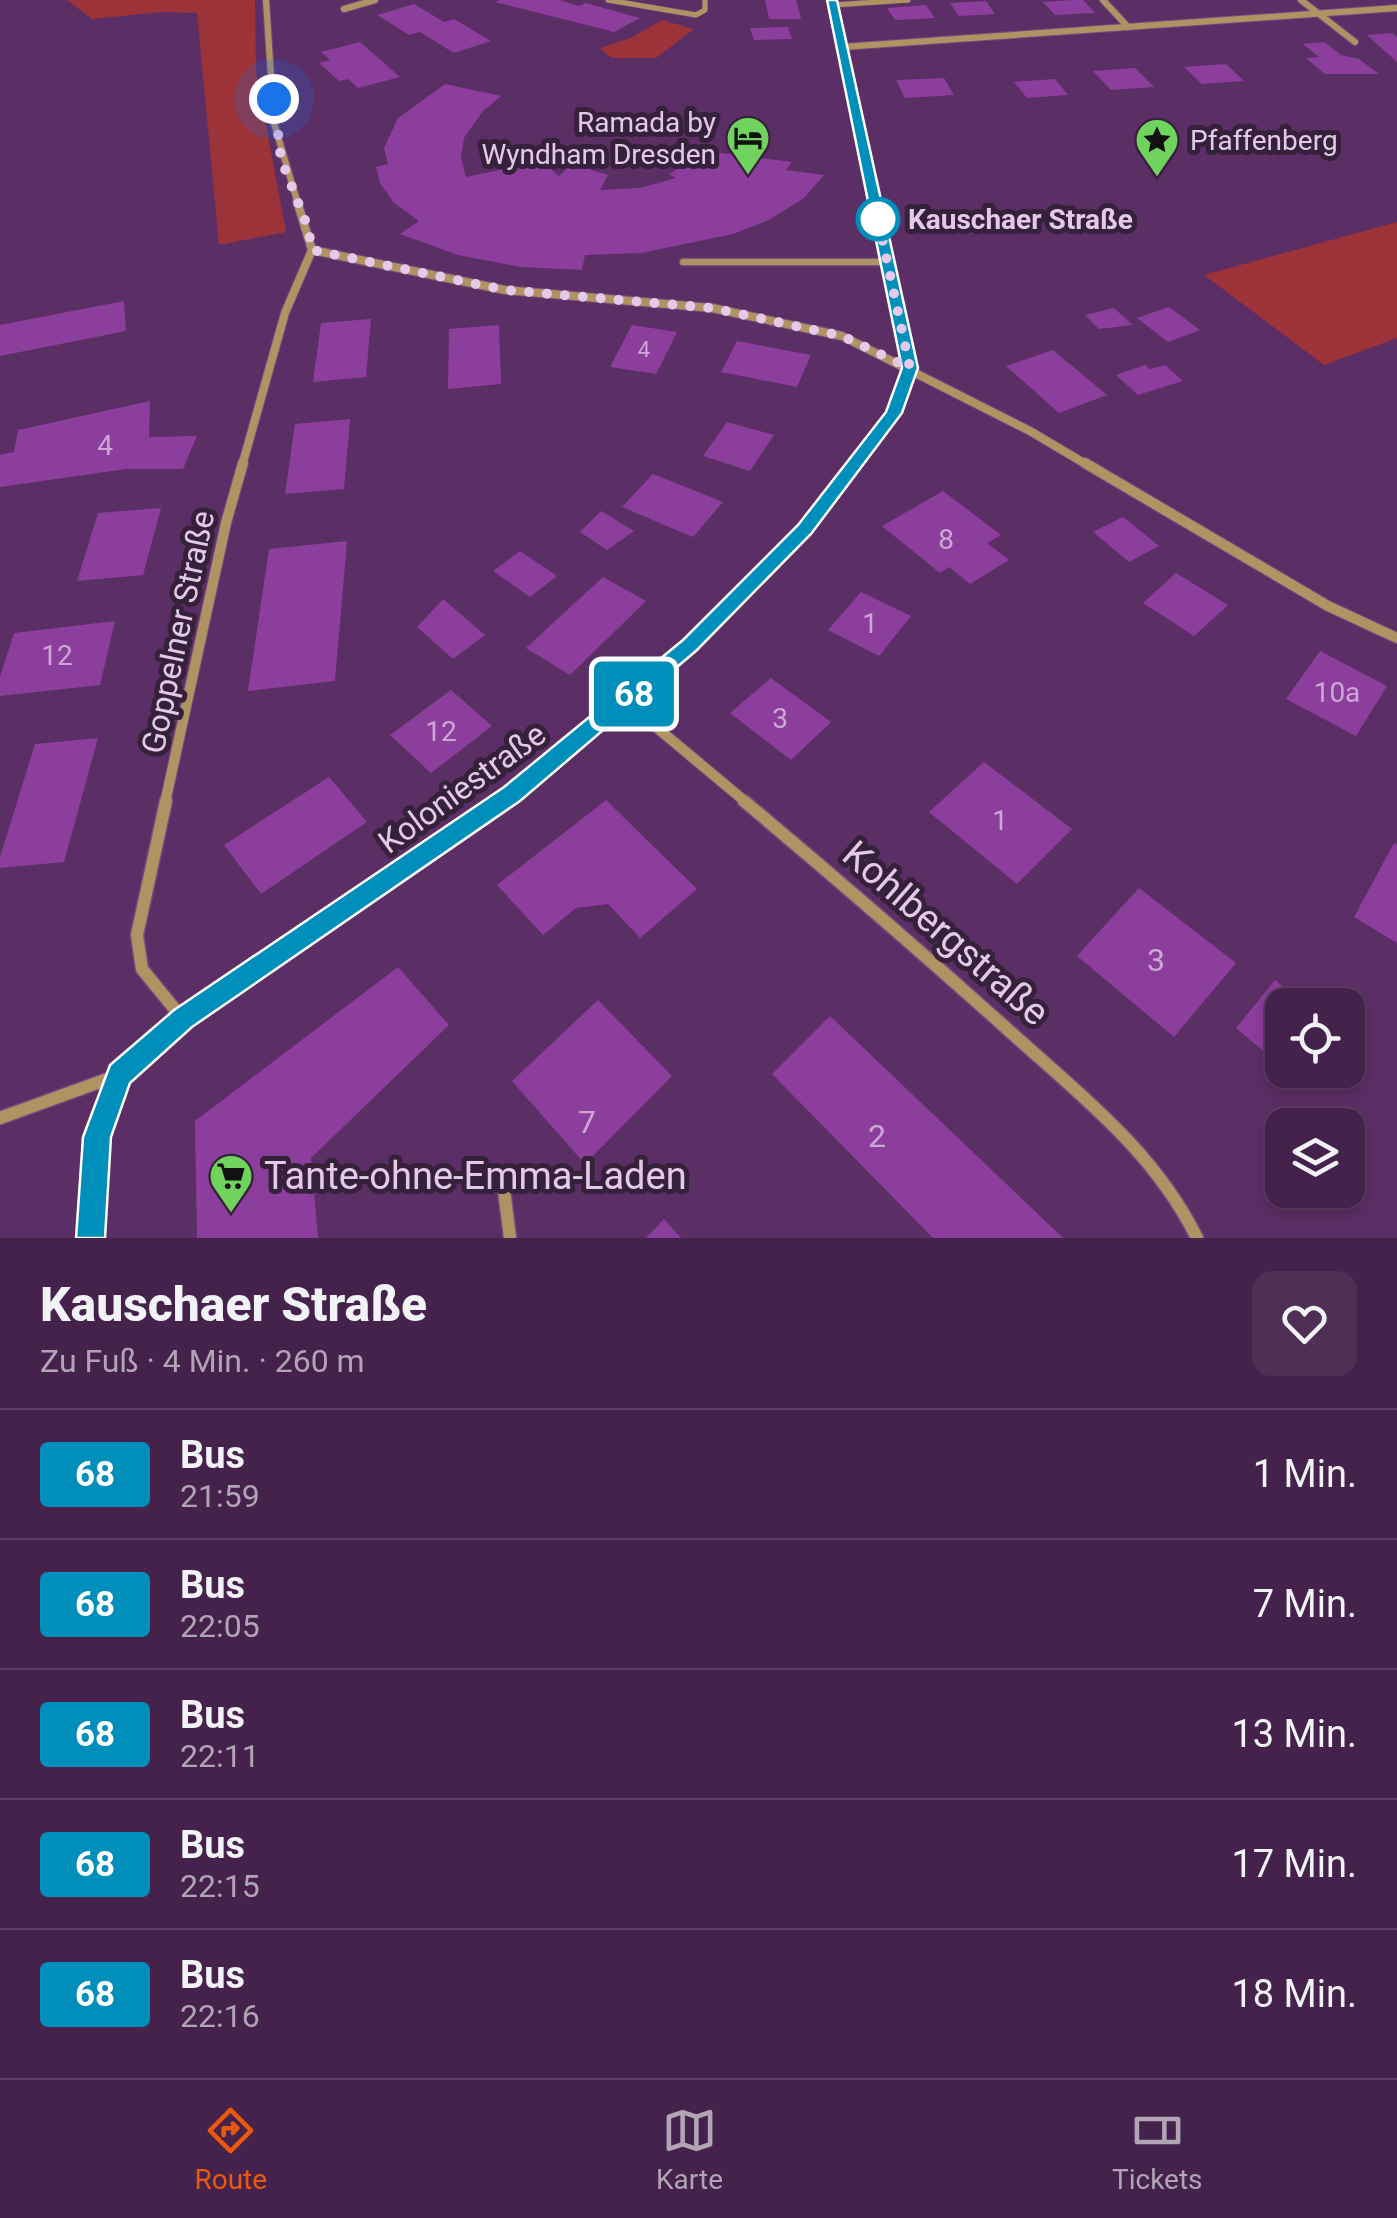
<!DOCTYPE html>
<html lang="de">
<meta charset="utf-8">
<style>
body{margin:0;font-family:Roboto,sans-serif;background:#4f2f56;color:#f1f3f6;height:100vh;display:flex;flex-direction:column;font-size:38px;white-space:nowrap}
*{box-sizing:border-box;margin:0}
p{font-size:32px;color:#b0a4b5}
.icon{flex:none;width:55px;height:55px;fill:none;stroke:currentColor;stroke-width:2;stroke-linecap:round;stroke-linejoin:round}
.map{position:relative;height:1238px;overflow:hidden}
.panel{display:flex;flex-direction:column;background:#45224c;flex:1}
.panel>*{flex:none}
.badge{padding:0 20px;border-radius:8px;font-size:35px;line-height:65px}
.tools{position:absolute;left:1265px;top:988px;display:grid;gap:20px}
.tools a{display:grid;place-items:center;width:100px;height:100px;border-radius:20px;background:#45224c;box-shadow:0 5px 15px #0003,0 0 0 2px #5d3f64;font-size:50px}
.you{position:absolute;width:50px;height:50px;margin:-25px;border:8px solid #fff;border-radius:50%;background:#1a73e8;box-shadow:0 0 0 15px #1a73e833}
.map>.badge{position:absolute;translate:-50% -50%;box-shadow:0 0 0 5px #fff}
.round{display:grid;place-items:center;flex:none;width:105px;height:105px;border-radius:20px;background:#4f2f56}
.summary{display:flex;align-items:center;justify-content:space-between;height:170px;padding:0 40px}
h1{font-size:48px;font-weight:800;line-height:75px}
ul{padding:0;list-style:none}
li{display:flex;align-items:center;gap:30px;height:130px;padding:0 40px;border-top:2px solid #5d3f64}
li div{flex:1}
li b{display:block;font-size:38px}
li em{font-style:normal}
li .badge{min-width:110px;font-weight:700;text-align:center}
.tab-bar{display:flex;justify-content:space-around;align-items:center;height:140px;border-top:2px solid #5d3f64;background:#45224c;font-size:28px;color:#b0a4b5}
.tab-bar a{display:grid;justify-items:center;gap:5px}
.tab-bar .current{color:#ea580c}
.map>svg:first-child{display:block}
.green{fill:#9b3339}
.building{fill:#8c3e9c}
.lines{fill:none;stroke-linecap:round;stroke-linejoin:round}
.service-far1-casing{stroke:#774d80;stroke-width:6}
.service-casing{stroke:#774d80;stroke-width:9}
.minor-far3-casing{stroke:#774d80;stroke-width:8}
.minor-far2-casing{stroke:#774d80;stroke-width:10}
.minor-far1-casing{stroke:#774d80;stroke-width:12}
.minor-casing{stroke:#774d80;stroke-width:15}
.tertiary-casing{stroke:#774d80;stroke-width:2}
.service-far1{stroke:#af9363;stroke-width:5}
.service{stroke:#af9363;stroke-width:6}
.minor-far3{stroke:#af9363;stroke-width:6}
.minor-far2{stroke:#af9363;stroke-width:8}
.minor-far1{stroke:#af9363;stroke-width:10}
.minor{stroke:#af9363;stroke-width:12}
.tertiary{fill:#af9363;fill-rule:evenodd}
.line{fill:#008fba;stroke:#fff;stroke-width:2.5}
.walk{stroke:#e4c9e9;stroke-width:10;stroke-dasharray:0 18}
.stop-dot{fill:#fff;stroke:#008fba;stroke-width:5}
.labels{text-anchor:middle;stroke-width:10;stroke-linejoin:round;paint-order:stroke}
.far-number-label{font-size:22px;fill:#cea6d6}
.far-poi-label{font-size:28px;fill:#e4c9e9;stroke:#36213a;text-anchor:end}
.far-stop-label{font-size:28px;font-weight:bold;fill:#e4c9e9;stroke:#36213a;text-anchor:start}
.number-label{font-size:28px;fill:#cea6d6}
.street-label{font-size:32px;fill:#e4c9e9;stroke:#36213a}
.near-number-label{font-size:32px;fill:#cea6d6}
.near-street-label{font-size:38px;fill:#e4c9e9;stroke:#36213a}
.near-poi-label{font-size:38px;fill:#e4c9e9;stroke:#36213a;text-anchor:start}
</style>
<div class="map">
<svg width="1397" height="1238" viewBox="0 0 1397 1238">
<rect width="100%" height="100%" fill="#5c2e66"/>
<g class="green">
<polygon points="67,0 255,0 256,72 286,232 219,245 197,13 162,12 92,19"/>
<polygon points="662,20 694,29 656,58 611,58 600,48 631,38"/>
<polygon points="1397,222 1397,338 1324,365 1204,275"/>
</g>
<g class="building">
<polygon points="500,0 559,0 579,6 586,3 640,18 614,32 495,2"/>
<polygon points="765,0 796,0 801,19 769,19"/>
<polygon points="1073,0 1083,0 1095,13 1055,15 1043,2"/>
<polygon points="986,1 995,14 959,16 950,3"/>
<polygon points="414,4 444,22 454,19 491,41 454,53 420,32 409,35 377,15"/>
<polygon points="926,5 935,18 895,20 887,8"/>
<polygon points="788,27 792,39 754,40 750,28"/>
<polygon points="1392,33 1397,37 1397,62 1367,35"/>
<polygon points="360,42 400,77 358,88 348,79 339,81 319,63 330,60 321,52"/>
<polygon points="1325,42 1341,55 1359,59 1379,74 1325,74 1306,58 1319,57 1303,44"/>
<polygon points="1226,64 1244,81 1202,84 1184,67"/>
<polygon points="1135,68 1154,87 1111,90 1093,71"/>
<polygon points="944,78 954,95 905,98 896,80"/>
<polygon points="1055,79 1068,95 1027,98 1014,82"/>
<polygon points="445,84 501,96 483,111 464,138 461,158 466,177 542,161 559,176 572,164 608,175 600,190 640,188 676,178 669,174 705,151 792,162 786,170 824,175 804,198 769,220 733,234 641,253 585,255 582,270 521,267 458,255 400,234 419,221 394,203 380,183 376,167 388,164 384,148 398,118"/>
<polygon points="124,301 126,331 0,356 0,325"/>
<polygon points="1169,307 1200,330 1168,342 1137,318"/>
<polygon points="1114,308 1133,325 1099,329 1085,315"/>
<polygon points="371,319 366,377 313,382 321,323"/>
<polygon points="499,325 501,384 448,389 449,329"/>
<polygon points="632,325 677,332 656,374 610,367"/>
<polygon points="737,341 811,355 797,387 721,372"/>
<polygon points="1053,350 1107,395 1059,413 1006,366"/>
<polygon points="1145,365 1150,369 1165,365 1183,381 1138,395 1116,375"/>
<polygon points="150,401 149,437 197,436 183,469 126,469 0,487 0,455 14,452 18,430"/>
<polygon points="350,419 344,489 285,494 295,424"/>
<polygon points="727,422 774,435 750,471 703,456"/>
<polygon points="653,474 723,502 693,537 622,507"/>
<polygon points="943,491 1001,535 987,543 1009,560 970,584 949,567 940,573 882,526"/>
<polygon points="161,508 143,575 77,581 98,513"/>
<polygon points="601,511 634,531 607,550 580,532"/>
<polygon points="1123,517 1159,546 1129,562 1093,532"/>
<polygon points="347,541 335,681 248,691 269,549"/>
<polygon points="520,551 557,576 530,597 493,571"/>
<polygon points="1176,573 1228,605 1194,636 1143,603"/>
<polygon points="603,577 646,601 570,675 526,648"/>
<polygon points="861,592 911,616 879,656 828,630"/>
<polygon points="443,599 485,635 453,659 417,627"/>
<polygon points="115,621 100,685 0,696 0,677 14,633"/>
<polygon points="1320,651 1387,686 1356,736 1286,699"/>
<polygon points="771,678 831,722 791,760 730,713"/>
<polygon points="451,690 492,726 431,773 390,735"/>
<polygon points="98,738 64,862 0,868 0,857 35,744"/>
<polygon points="984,762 1072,829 1017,884 929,812"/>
<polygon points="329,777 367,822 261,894 224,845"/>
<polygon points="606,800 697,889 640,938 608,904 576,908 543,935 497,885"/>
<polygon points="1394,843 1397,845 1397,943 1354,917"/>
<polygon points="1139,888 1236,963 1174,1037 1077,956"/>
<polygon points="398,967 449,1025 311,1158 318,1238 197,1238 195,1121"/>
<polygon points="1275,980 1306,1005 1282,1005 1282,1067 1236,1028"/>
<polygon points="598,1000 672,1076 585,1164 512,1081"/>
<polygon points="830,1016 1063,1238 933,1238 772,1074"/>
<polygon points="664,1219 681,1238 646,1238"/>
</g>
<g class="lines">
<defs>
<g id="service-far1">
<polyline points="608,0 696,15 705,10 705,0"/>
<polyline points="833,5 908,0"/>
</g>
<polyline id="service" points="683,262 887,262"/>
<g id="minor-far3">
<polyline points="266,0 274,123 298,204"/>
<polyline points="1103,0 1128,27"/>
<polyline points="1301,0 1355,42"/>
<polyline points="344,9 375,0"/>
<polyline points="842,47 1397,8"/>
</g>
<g id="minor-far2">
<polyline points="297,201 312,250"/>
<polyline points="312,250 505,290 712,308 842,336 1030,431 1089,466"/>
<polyline points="242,466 285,313 312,250"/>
</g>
<g id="minor-far1">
<polyline points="1085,463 1328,606 1397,638"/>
<polyline points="625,701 747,803"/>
<polyline points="165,803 226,523 243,463"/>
</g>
<g id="minor">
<polyline points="166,801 137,935 142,969 182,1018"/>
<path d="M744,801C836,878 926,956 1015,1036C1084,1098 1155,1153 1197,1238"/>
<polyline points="0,1118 116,1076"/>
<polyline points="503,1182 510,1238"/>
</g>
<polygon id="tertiary" points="827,0 837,0 917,368 901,413 810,533 696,650 519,800 191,1027 128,1083 109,1137 104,1238 78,1238 85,1137 111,1067 175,1011 505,788 684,640 798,525 887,412 903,368"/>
</defs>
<use href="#service-far1" class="service-far1-casing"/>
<use href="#service" class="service-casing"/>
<use href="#minor-far3" class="minor-far3-casing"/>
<use href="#minor-far2" class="minor-far2-casing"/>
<use href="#minor-far1" class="minor-far1-casing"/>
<use href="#minor" class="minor-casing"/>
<use href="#tertiary" class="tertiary-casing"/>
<use href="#service-far1" class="service-far1"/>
<use href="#service" class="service"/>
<use href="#minor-far3" class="minor-far3"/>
<use href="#minor-far2" class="minor-far2"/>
<use href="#minor-far1" class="minor-far1"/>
<use href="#minor" class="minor"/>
<use href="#tertiary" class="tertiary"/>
</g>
<polygon class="line" points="827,0 837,0 918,368 902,413 811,534 697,650 520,801 192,1027 130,1083 111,1137 105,1238 76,1238 83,1137 110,1065 174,1010 504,787 683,640 798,525 886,412 902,368"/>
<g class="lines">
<polyline class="walk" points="274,99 281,159 308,228 312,250 505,290 712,308 842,336 910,368 878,219"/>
</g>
<defs>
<symbol id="hotel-pin" viewBox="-11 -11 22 30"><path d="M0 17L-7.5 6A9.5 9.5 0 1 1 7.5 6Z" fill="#70d35e" stroke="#36213a"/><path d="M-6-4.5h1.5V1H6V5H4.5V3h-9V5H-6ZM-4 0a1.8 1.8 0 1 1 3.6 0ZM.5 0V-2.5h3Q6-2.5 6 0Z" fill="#111"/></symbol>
<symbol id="sight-pin" viewBox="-11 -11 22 30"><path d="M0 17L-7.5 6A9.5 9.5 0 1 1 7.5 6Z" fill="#70d35e" stroke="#36213a"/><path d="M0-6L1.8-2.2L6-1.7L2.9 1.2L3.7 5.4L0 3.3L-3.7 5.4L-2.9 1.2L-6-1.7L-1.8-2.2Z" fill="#111"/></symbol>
<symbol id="supermarket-pin" viewBox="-11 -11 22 30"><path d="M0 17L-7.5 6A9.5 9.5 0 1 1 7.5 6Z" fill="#70d35e" stroke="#36213a"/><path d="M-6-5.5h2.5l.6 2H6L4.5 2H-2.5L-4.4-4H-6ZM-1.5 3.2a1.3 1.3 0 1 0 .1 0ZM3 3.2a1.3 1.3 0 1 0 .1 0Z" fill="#111"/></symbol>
</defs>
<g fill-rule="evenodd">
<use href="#hotel-pin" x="723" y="113" width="50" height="68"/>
<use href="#sight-pin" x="1132" y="115" width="50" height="68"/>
<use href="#supermarket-pin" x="206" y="1151" width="50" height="68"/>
</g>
<circle class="stop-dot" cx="878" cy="219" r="20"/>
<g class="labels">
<g class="far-number-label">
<text x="644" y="357">4</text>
</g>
<g class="far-poi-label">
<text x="716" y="132">Ramada by<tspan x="716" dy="32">Wyndham Dresden</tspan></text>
<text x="1190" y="150" text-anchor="start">Pfaffenberg</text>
</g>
<g class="far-stop-label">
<text x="908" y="229">Kauschaer Straße</text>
</g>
<g class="number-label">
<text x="105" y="455">4</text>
<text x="946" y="549">8</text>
<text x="870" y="633">1</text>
<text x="57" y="665">12</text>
<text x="1337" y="702">10a</text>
<text x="780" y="728">3</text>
<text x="441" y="741">12</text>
<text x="1000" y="830">1</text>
</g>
<g class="street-label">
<text transform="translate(178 632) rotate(-78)" y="11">Goppelner Straße</text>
<text transform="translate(462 788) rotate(-36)" y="11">Koloniestraße</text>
</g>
<g class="near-number-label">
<text x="1156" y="971">3</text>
<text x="587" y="1133">7</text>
<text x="877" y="1147">2</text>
</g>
<g class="near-street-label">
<text transform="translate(946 933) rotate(41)" y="13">Kohlbergstraße</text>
</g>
<g class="near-poi-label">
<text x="264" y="1189">Tante-ohne-Emma-Laden</text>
</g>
</g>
</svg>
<div class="tools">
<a><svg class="icon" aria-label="locate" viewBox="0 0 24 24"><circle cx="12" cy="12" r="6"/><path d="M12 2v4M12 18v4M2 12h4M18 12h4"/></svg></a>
<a><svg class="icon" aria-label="layers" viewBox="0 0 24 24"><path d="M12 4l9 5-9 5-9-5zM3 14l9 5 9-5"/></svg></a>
</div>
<div class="you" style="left:274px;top:99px"></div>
<b class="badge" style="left:634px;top:694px;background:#008fba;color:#fff">68</b>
</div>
<section class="panel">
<div class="summary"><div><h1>Kauschaer Straße</h1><p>Zu Fuß · 4 Min. · 260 m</p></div><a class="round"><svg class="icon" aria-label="heart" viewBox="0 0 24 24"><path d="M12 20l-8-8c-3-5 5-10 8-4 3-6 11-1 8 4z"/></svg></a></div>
<ul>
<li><span class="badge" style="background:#008fba;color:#fff">68</span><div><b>Bus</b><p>21:59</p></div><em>1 Min.</em></li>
<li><span class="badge" style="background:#008fba;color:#fff">68</span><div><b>Bus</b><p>22:05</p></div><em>7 Min.</em></li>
<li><span class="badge" style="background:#008fba;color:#fff">68</span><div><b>Bus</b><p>22:11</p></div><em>13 Min.</em></li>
<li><span class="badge" style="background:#008fba;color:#fff">68</span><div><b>Bus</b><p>22:15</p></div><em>17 Min.</em></li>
<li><span class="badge" style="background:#008fba;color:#fff">68</span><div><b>Bus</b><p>22:16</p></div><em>18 Min.</em></li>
</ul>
</section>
<nav class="tab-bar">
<a class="current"><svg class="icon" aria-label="directions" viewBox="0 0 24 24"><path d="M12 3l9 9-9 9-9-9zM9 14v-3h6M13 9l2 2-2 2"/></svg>Route</a>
<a><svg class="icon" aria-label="map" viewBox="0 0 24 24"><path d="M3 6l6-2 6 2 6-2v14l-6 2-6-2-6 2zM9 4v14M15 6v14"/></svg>Karte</a>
<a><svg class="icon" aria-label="tickets" viewBox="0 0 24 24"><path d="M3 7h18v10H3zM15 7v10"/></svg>Tickets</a>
</nav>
